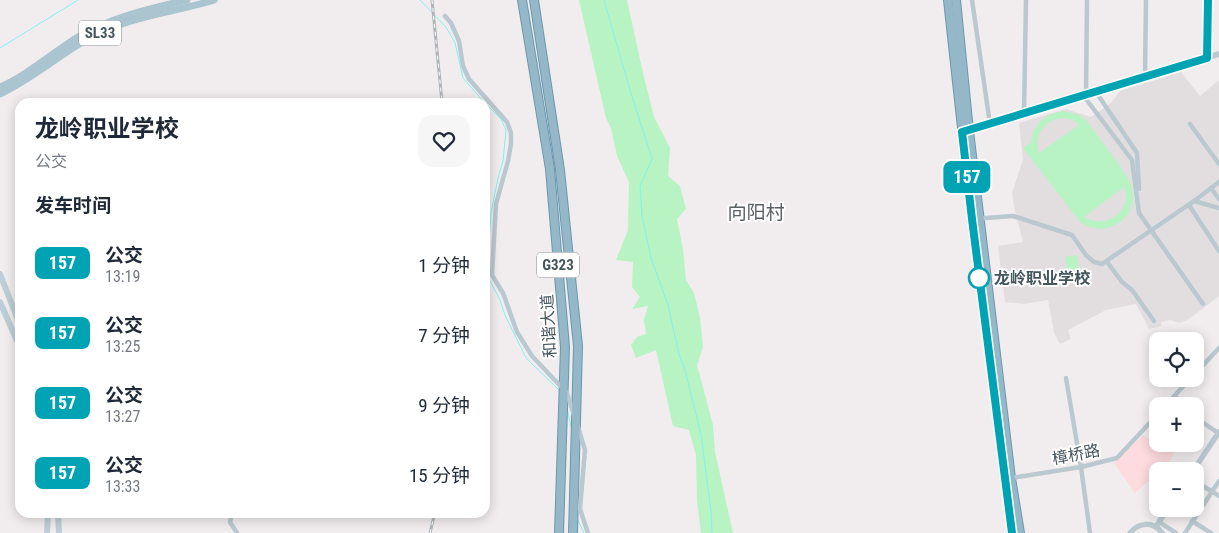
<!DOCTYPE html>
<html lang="zh">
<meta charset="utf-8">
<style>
body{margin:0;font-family:"Roboto Condensed","Noto Sans SC",sans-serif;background:#f6f6f7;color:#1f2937;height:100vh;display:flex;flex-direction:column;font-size:19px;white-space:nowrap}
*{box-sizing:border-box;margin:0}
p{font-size:16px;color:#747a83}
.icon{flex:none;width:28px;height:28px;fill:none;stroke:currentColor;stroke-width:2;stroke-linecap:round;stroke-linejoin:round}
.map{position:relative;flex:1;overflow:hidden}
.side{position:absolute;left:15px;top:98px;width:475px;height:420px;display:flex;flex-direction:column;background:#fff;border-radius:15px;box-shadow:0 2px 12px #0003}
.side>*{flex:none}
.badge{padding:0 10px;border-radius:8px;font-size:18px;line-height:32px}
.buttons{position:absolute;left:1149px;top:332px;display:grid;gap:10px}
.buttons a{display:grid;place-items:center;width:55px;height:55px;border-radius:10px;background:#fff;box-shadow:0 2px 12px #0003;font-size:25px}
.map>.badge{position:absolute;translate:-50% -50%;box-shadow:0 0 0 2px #fff}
h2{padding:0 20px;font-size:19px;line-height:45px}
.round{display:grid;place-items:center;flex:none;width:52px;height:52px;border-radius:15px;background:#f6f6f7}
.overview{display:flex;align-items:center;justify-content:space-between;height:85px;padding:0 20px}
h1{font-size:24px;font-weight:700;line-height:38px}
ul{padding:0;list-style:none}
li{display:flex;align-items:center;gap:15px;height:70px;padding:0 20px}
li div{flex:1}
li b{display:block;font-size:19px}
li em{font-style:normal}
li .badge{min-width:55px;font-weight:700;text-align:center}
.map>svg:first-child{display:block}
.education{fill:#e2dee0}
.medical{fill:#fddbde}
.green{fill:#b7f3c3;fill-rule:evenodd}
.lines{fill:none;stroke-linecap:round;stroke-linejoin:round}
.stream{stroke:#80f1f4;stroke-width:1}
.trunk-casing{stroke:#6b97ae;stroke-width:10}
.minor{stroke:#bac9cf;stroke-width:4.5}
.tertiary{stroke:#bac9cf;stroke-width:5.5}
.secondary{stroke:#bcced7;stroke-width:6}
.primary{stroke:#aac4d0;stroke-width:7}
.trunk{stroke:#95b8c9;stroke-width:8}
.rail-casing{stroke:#afb5b9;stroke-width:3}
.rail{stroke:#fff;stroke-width:1;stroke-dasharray:4;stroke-linecap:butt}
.line-casing{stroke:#fff;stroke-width:11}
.line{stroke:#00a3b4;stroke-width:8}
.stop-dot{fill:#fff;stroke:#00a3b4;stroke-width:2.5}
.labels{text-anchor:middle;stroke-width:4;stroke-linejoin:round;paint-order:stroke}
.shield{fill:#fff;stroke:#7c898e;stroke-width:1}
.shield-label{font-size:15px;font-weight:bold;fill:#44565d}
.stop-label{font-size:16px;font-weight:bold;fill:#44565d;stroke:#fff;text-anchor:start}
.street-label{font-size:16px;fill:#44565d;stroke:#fff}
.quarter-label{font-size:19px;fill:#5a6063;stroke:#fff}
</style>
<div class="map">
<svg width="1219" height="533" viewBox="0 0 1219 533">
<rect width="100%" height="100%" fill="#f1edee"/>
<polygon class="education" points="1181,72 1200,96 1219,80 1219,296 1189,319 1180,323 1170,320 1161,322 1162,326 1149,329 1136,304 1106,310 1068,330 1071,339 1060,344 1054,333 1048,300 1024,304 1005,302 998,246 1023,242 1014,207 1012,193 1023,159 1019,123 1066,109 1091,117 1111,103 1120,91"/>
<polygon class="medical" points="1143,435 1154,443 1157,441 1158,444 1171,444 1175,449 1169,463 1135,493 1114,463"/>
<g class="green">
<polygon points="579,0 627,0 643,73 654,117 670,148 668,176 680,186 686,209 677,219 683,249 686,280 694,293 700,318 703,347 697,365 713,425 715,452 733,533 701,533 697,501 696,455 689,430 673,426 656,350 636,358 631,345 637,337 646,334 644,320 648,306 632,309 640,297 632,287 633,262 616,260 628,230 629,182 617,156 611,128 606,118"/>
<path d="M1064,111L1079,115L1087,121C1097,136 1128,173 1132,188C1136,204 1128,220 1113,226C1102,231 1090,229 1080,222L1023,148L1030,143L1031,145C1031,125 1045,113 1064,111ZM1065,118L1073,120L1079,125L1039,153C1033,134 1046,118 1065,118ZM1124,187C1134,212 1104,230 1084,217Z"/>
<polygon points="1077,255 1080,278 1069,280 1065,257"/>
</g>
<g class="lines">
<g class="stream">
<polyline points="420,0 446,27 455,43 463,78 484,102"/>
<polyline points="604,0 630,90 652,159 640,186 642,216 651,258 668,305 679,354 685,370 701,434 711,511 712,533"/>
<polyline points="0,48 78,0"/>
<polyline points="485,103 501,119 506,130 503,161 498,178 491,213 487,272 490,281 500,300 505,315 526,358 560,391"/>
<polyline points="567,408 572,431"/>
<polyline points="578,474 579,447"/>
<polyline points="577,518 584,533"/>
</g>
<defs>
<g id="trunk">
<polyline points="522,0 550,169 565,347 559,533"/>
<polyline points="534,0 560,170 578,346 573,533"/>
<polyline points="948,0 972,219 1012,533"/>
<polyline points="956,0 969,131 1011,478 1020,533"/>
</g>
</defs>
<use href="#trunk" class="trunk-casing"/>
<g class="minor">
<polyline points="972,0 990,124"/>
<polyline points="445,16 451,23 459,41 463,66 469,79 507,122 511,133 511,144 508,161 496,204 492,275 503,293 517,332 532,356 567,393 574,415"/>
<polyline points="1207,57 1208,0"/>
<polyline points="1145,76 1146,0"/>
<polyline points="1086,94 1087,0"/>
<polyline points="1098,95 1137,153 1139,189"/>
<polyline points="1086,99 1132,160 1139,213 1203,304"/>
<polyline points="1024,114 1026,0"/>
<polyline points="1190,124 1219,164"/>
<polyline points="1211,188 1219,199"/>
<polyline points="1194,201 1219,182"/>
<polyline points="1189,205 1219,251"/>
<polyline points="972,219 1013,216 1072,235 1086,255 1094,262 1102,264 1194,201 1219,208"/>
<polyline points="1107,262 1122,282 1132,290 1154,321"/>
<polyline points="1195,374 1219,348"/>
<polyline points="1066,378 1081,467 1090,533"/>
<polyline points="1175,396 1184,406"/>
<polyline points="1165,406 1190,379"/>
<polyline points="1195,417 1218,433"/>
<polyline points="578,427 585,450 580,509 588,533"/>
<polyline points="1011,478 1081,467 1117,458 1158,414"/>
<polyline points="1195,481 1219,496"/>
<polyline points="232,512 230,522 237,533"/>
<polyline points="1192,521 1211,533"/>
<polyline points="1159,522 1176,533"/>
<polyline points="1185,533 1219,481"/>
</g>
<g class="tertiary">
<polyline points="967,131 1219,54"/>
<polyline points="1193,471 1219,432"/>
<polyline points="1156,527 1167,509"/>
<path d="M1130,533C1139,522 1153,521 1162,533"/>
</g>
<g class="secondary">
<polyline points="0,274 20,325"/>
<polyline points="0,302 18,343 20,354"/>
<polyline points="58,512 59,533"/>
<polyline points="47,533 48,512"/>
</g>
<g class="primary">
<path d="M0,87C28,75 52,53 78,37C109,18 152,8 187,0"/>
<path d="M0,94C39,76 70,44 111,28C144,14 180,11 214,0"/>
</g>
<use href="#trunk" class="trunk"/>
<defs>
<g id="rail">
<polyline points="432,0 442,102"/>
<polyline points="430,533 435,512"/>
</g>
</defs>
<use href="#rail" class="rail-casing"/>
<use href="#rail" class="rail"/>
</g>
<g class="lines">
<defs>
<polyline id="line" points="1012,533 972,219 962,132 1207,58 1208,0"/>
</defs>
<use href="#line" class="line-casing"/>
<use href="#line" class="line"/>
</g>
<circle class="stop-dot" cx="979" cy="278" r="10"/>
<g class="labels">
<g class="shield">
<rect x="79" y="20.5" width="42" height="25" rx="4"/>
<rect x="537" y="252.5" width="42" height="25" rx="4"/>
</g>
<g class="shield-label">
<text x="100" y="38">SL33</text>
<text x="558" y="270">G323</text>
</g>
<g class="stop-label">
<text x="994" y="284">龙岭职业学校</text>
</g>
<g class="street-label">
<text transform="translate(548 326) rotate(-93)" y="6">和谐大道</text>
<text transform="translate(1076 454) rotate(-11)" y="6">樟桥路</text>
</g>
<g class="quarter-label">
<text x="756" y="219">向阳村</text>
</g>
</g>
</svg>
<div class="buttons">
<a><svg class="icon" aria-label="locate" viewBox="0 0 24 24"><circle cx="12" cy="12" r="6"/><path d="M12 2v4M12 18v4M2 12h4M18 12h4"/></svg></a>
<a>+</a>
<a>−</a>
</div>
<b class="badge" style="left:967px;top:177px;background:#00a3b4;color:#fff">157</b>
<section class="side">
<div class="overview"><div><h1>龙岭职业学校</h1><p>公交</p></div><a class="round"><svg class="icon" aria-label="heart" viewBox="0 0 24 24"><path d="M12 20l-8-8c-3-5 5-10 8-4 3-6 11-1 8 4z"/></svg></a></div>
<h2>发车时间</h2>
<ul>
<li><span class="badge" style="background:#00a3b4;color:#fff">157</span><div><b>公交</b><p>13:19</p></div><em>1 分钟</em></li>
<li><span class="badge" style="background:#00a3b4;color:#fff">157</span><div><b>公交</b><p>13:25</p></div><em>7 分钟</em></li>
<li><span class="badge" style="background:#00a3b4;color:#fff">157</span><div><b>公交</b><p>13:27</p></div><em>9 分钟</em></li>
<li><span class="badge" style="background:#00a3b4;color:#fff">157</span><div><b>公交</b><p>13:33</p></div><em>15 分钟</em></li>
</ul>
</section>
</div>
